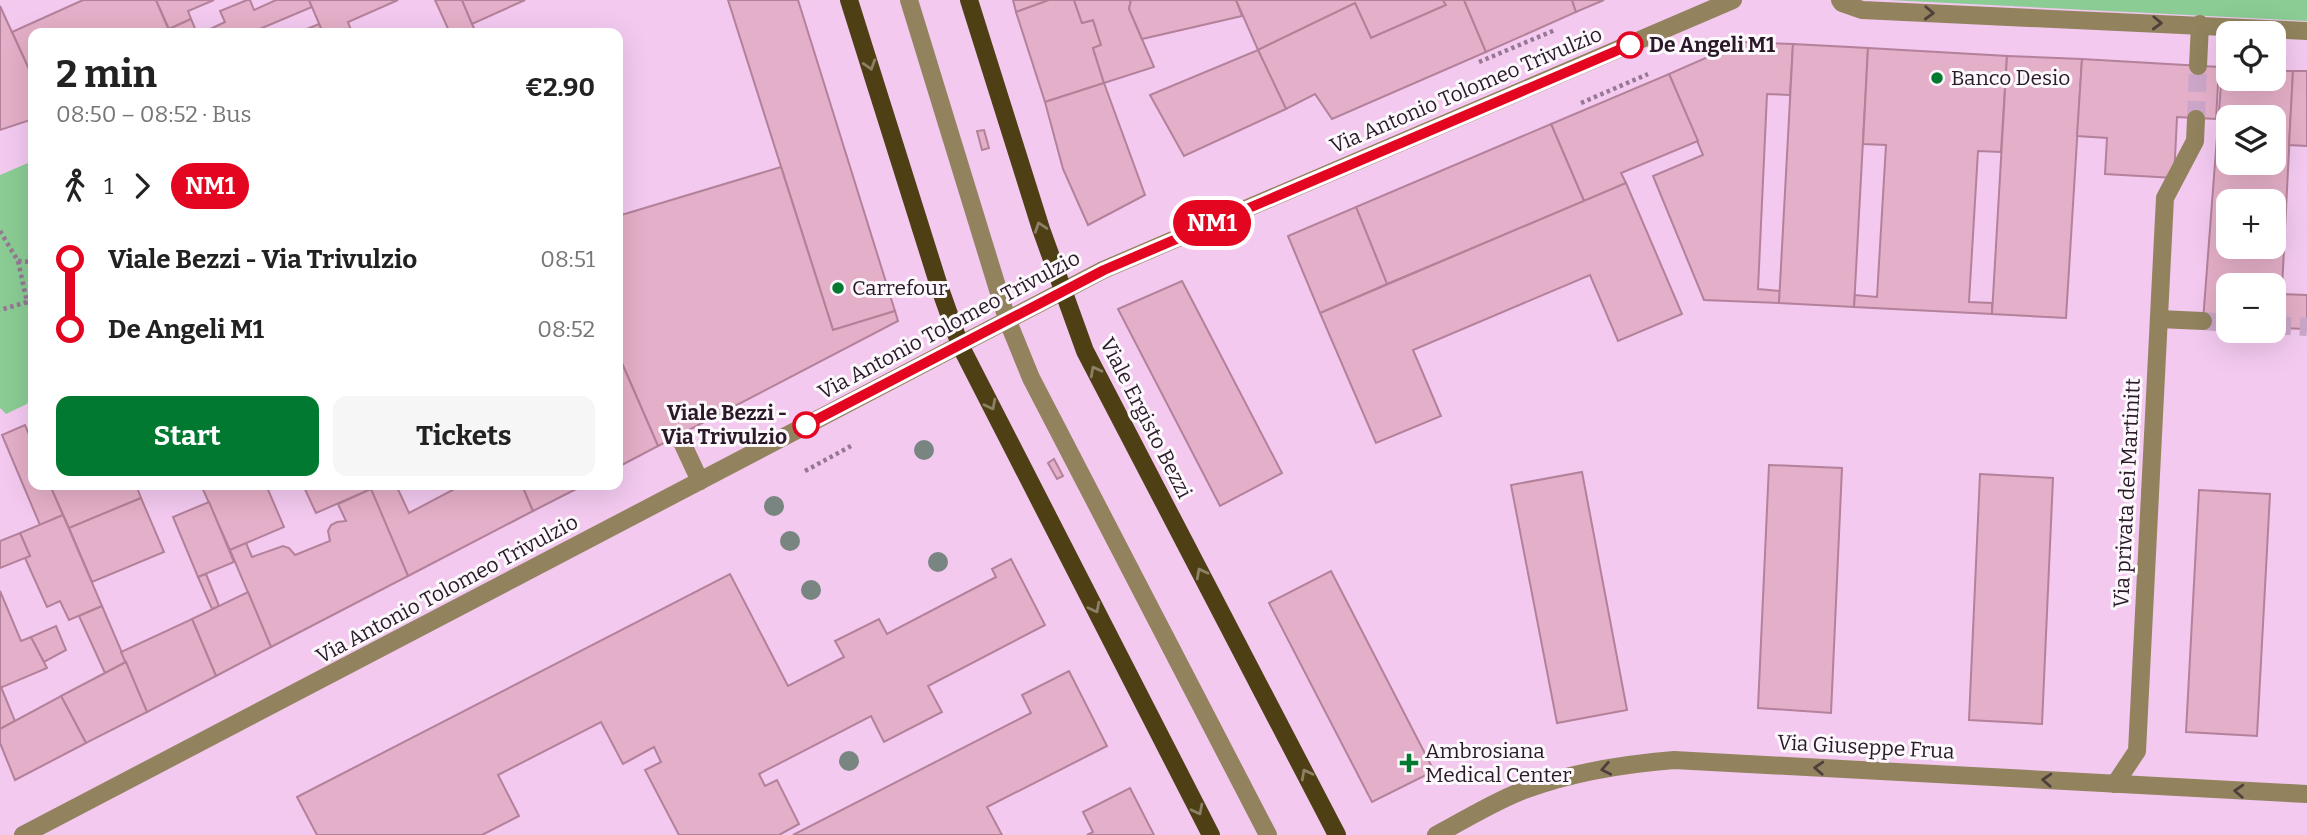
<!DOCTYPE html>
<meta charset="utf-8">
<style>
body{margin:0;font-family:Bitter,serif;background:#f6f6f6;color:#222;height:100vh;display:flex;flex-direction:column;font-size:26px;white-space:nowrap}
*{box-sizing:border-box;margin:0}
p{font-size:23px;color:#767676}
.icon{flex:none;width:38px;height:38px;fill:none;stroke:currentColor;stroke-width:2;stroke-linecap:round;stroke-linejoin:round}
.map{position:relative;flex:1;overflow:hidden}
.details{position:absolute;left:28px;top:28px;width:595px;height:462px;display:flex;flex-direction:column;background:#fff;border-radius:14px;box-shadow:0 7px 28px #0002}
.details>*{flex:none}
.badge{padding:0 14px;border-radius:23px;font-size:24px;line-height:46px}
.tools{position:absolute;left:2216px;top:21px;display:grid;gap:14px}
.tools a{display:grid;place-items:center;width:70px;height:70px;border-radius:14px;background:#fff;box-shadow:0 7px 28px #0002;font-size:35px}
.map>.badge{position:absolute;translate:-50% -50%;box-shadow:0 0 0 4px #fff}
.legs{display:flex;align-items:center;gap:10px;height:77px;padding:0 28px;font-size:23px}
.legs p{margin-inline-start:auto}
.summary{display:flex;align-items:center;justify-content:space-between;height:119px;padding:0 28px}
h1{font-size:38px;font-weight:700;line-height:52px}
.cta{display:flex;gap:14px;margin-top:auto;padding:14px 28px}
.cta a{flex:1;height:80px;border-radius:14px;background:#027930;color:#fff;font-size:28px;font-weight:700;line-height:80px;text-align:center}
.cta a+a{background:#f6f6f6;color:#222}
ul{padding:0 28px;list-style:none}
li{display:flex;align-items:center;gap:24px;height:70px;font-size:26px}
li i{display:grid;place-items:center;width:10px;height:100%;margin:0 9px;background:currentColor}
li i::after{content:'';width:18px;height:18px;margin:-9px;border:5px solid;border-radius:50%;background:#fff}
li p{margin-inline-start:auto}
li:first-child i{background:linear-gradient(#0000 50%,currentColor 0)}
li:last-child i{background:linear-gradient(currentColor 50%,#0000 0)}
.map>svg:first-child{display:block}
.green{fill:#8acc94}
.building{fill:#e4afc8;stroke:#b38199;stroke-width:2;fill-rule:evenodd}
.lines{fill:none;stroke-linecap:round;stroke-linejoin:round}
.minor-tunnel{stroke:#cba6c8;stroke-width:18;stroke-dasharray:18 9;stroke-linecap:butt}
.path{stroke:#967894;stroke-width:4.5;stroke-dasharray:3.5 3.5;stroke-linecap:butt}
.minor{stroke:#92835e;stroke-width:18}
.major{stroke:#4f3f15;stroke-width:18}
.tree{fill:#798580}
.oneway{stroke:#4e3f3c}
.oneway2{stroke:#8c8066}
.line-1-casing{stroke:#fff;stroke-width:16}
.line-1{stroke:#e40520;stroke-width:10}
.stop-1-dot{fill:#fff;stroke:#e40520;stroke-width:3.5}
.poi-dot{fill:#027930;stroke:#fcf8fc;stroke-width:2.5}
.labels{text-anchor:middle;stroke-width:6;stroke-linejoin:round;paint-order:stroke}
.stop-label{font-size:21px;font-weight:bold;fill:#2a1a29;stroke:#fcf8fc;text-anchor:start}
.poi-label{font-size:21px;fill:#2a1a29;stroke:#fcf8fc;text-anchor:start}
.street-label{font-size:21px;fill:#2a1a29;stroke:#fcf8fc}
</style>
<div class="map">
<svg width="2307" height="835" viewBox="0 0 2307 835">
<rect width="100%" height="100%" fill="#f3c9f0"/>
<g class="green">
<polygon points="1889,0 2307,0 2307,21"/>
<polygon points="28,163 33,174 33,401 6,414 0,408 0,175"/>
</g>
<g class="building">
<polygon points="83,0 156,0 170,33 33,33 33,78 12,32"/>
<polygon points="156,0 214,0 188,11 191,19 169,29"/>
<polygon points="247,0 250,0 254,10 276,0 309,0 312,7 250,33 202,33 225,22 220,11"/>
<polygon points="309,0 398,0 348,22 352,33 323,33"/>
<polygon points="435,0 462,0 476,33 450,33"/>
<polygon points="462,0 525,0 472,24"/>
<polygon points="728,0 798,0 895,311 833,330"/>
<polygon points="1013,0 1049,0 1016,12"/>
<polygon points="1049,0 1074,0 1082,23 1093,20 1101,45 1093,48 1104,83 1045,102 1016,12"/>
<polygon points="1074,0 1131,0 1129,9 1154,67 1104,83 1093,48 1101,45 1093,20 1082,23"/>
<polygon points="1131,0 1236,0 1242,16 1142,39 1129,9"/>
<polygon points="1236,0 1443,0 1446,5 1371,38 1355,3 1258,50"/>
<polygon points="1443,0 1464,0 1486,52 1332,119 1315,94 1286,109 1258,50 1355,3 1371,38 1446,5"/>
<polygon points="1464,0 1572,0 1576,12 1486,52"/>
<polygon points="1572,0 1604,0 1576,12"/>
<polygon points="0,6 33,78 33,119 0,130"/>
<polygon points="191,19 197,33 170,33 169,29"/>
<polygon points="319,24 323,33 297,33"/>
<polygon points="1742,42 1793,44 1790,95 1767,94 1758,289 1780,291 1779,303 1704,300 1653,176 1703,155 1669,74"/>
<polygon points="1793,44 1868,48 1854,307 1779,303"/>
<polygon points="1868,48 2007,56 2001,152 1978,151 1969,302 1992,303 1992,314 1854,307 1855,295 1877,297 1886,145 1863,144"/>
<polygon points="1258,50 1286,109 1184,156 1150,95"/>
<polygon points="2007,56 2082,59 2066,318 1992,314"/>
<polygon points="2082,59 2219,67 2216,119 2177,117 2174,178 2105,174 2107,138 2077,136"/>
<path d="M2222,71H2228V79H2273V71H2293L2280,328L2273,327V285H2228V323L2203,321ZM2228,117H2273V163H2228ZM2228,201H2273V247H2228Z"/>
<polygon points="2293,71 2307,71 2307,146 2289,145"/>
<polygon points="1669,74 1698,141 1621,173 1626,183 1584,201 1551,124"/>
<polygon points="1104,83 1145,195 1088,225 1063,169 1045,102"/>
<polygon points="1551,124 1584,201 1387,284 1356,207"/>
<polygon points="984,130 989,148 982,150 977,131"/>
<polygon points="781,167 833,330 895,311 898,321 658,446 618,354 618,216"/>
<polygon points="1626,183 1682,314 1618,341 1590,275 1413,350 1441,416 1376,443 1320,313"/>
<polygon points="1356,207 1387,284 1320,313 1288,236"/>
<polygon points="1182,281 1282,473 1220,506 1118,309"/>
<polygon points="2282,294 2307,295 2307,329 2280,328"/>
<polygon points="618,354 658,446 618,467"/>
<polygon points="25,425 33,444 33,485 50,485 63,515 40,525 2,435"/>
<polygon points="1054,459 1063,476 1057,479 1048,463"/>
<polygon points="1769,465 1842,468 1831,713 1758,708"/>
<polygon points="1582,472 1627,710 1557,723 1511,485"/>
<polygon points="1980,474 2053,478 2042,724 1969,720"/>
<polygon points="50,485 136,485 141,498 69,528"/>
<polygon points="201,485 266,485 284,527 230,550"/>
<polygon points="303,485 369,485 371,489 316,513"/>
<polygon points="369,485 396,485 409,513 462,485 522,485 533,511 408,576"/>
<polygon points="522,485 584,485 533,511"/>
<polygon points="371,489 408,576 271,647 230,550 246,543 252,557 283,546 289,548 295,555 330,541 328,531 331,525 337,522 346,521 338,504"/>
<polygon points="2199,490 2270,494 2257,736 2186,732"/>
<polygon points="141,498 164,552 92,582 69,528"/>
<polygon points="209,502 234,562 198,577 173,517"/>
<polygon points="63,515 102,606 69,620 60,601 47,607 25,558 30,556 20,533"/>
<polygon points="20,533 30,556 0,568 0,541"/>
<polygon points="1011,559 1045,625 928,686 942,712 884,742 871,716 759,774 765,786 777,780 799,824 779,835 679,835 645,770 661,762 654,747 623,764 601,722 498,775 519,816 482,835 317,835 297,797 730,574 788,686 844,657 835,641 879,619 887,634 996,577 992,569"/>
<polygon points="1331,571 1434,771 1372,802 1269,603"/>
<polygon points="206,574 219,606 212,609 198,577"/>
<polygon points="0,591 21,641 31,637 47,668 0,688"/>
<polygon points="248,592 271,647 216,676 192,619"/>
<polygon points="102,606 126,662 105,673 79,616"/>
<polygon points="192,619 216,676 147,712 121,652"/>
<polygon points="56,626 66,650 44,662 31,637"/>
<polygon points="126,662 147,712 86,743 61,696"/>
<polygon points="1069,671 1107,746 987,807 1002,835 793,835 1031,713 1022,695"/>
<polygon points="1,687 15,721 0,729 0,688"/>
<polygon points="61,696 86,743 15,780 0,743 0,729"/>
<polygon points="1130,788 1154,835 1087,835 1093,832 1083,812"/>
</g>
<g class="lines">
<g class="minor-tunnel">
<polyline points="2196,119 2198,66"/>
<polyline points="2203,321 2228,323"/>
<polyline points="2273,325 2307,327"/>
</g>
<g class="path">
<polyline points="1479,62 1555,30"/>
<polyline points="1581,103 1648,74"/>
<polyline points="0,231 18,261 27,302 0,310"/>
<polyline points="18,261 33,262"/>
<polyline points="27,302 33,306"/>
<polyline points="805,471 851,446"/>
</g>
<g class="minor">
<polyline points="909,0 1007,319 1031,378 1268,835"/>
<polyline points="1840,0 1842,3 1862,10 2307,31"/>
<polyline points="2198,66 2200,24"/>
<polyline points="2159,319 2203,321"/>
<polyline points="679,436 700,481"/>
<polyline points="2115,784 2137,751 2165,198 2195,141 2196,119"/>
<polyline points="23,835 1103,270 1733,0"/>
<path d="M1436,835C1465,820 1496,800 1527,789C1574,772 1624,764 1674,760L2307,794"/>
</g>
<g class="major">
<polyline points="849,0 939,286 960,345 1211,835"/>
<polyline points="969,0 1041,229 1085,351 1337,835"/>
</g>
</g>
<g class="tree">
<circle cx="924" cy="450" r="10"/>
<circle cx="774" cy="506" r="10"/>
<circle cx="790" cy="541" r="10"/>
<circle cx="938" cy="562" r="10"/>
<circle cx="811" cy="590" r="10"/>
<circle cx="849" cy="761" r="10"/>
</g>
<defs><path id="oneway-chevron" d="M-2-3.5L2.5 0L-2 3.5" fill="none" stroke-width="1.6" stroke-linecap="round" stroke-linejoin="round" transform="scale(1.75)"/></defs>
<g class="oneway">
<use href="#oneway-chevron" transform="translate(1929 13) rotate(2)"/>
<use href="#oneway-chevron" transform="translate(2157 23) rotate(2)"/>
<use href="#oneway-chevron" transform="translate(1819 768) rotate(-177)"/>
<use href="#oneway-chevron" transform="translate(1606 769) rotate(169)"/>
<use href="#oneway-chevron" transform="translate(2047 780) rotate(-177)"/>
<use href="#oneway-chevron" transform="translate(2239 791) rotate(-177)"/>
</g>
<g class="oneway2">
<use href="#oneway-chevron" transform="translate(870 65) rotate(73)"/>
<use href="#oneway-chevron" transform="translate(1040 227) rotate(-108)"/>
<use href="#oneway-chevron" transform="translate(1095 371) rotate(-118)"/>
<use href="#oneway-chevron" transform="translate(991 405) rotate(63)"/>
<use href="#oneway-chevron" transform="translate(1201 573) rotate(-118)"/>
<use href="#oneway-chevron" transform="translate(1095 608) rotate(63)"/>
<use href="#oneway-chevron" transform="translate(1306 774) rotate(-118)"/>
<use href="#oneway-chevron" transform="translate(1198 810) rotate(63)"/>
</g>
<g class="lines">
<defs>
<polyline id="line-1" points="806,425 1104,270 1630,45"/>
</defs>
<use href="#line-1" class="line-1-casing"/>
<use href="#line-1" class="line-1"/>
</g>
<g class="stop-1-dot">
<circle cx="1630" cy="45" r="12"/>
<circle cx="806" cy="425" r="12"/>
</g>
<g class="poi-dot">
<circle cx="1937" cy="78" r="7"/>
<circle cx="838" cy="288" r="7"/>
<path d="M1405.5 752.5h7v7h7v7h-7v7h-7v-7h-7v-7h7z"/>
</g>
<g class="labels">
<g class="stop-label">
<text x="1649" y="52">De Angeli M1</text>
<text x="787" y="420" text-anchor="end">Viale Bezzi -<tspan x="787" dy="24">Via Trivulzio</tspan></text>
</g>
<g class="poi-label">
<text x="1951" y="85">Banco Desio</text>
<text x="852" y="295">Carrefour</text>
<text x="1425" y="758">Ambrosiana<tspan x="1425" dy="24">Medical Center</tspan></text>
</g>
<g class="street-label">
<text transform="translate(1466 90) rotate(-23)" y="7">Via Antonio Tolomeo Trivulzio</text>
<text transform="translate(949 325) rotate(-28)" y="7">Via Antonio Tolomeo Trivulzio</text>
<text transform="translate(1146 418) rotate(63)" y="7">Viale Ergisto Bezzi</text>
<text transform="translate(2127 493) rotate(-87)" y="7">Via privata dei Martinitt</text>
<text transform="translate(447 589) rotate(-28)" y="7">Via Antonio Tolomeo Trivulzio</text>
<text transform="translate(1866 747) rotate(3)" y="7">Via Giuseppe Frua</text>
</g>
</g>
</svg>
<div class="tools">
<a><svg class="icon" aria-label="locate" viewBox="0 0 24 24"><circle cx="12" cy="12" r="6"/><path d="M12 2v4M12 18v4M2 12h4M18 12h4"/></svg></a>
<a><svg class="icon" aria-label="layers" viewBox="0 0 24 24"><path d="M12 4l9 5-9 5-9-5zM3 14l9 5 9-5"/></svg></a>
<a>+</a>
<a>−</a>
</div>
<b class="badge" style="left:1212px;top:223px;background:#e40520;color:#fff">NM1</b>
<section class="details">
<div class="summary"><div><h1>2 min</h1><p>08:50 – 08:52 · Bus</p></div><b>€2.90</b></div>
<div class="legs"><svg class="icon" aria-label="walk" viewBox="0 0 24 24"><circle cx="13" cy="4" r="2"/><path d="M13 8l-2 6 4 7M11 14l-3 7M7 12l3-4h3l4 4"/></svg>1<svg class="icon" aria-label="forward" viewBox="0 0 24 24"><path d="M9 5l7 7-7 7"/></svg><b class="badge" style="background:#e40520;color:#fff">NM1</b></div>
<ul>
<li><i style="color:#e40520"></i><b>Viale Bezzi - Via Trivulzio</b><p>08:51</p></li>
<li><i style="color:#e40520"></i><b>De Angeli M1</b><p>08:52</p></li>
</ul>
<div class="cta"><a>Start</a><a>Tickets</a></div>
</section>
</div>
